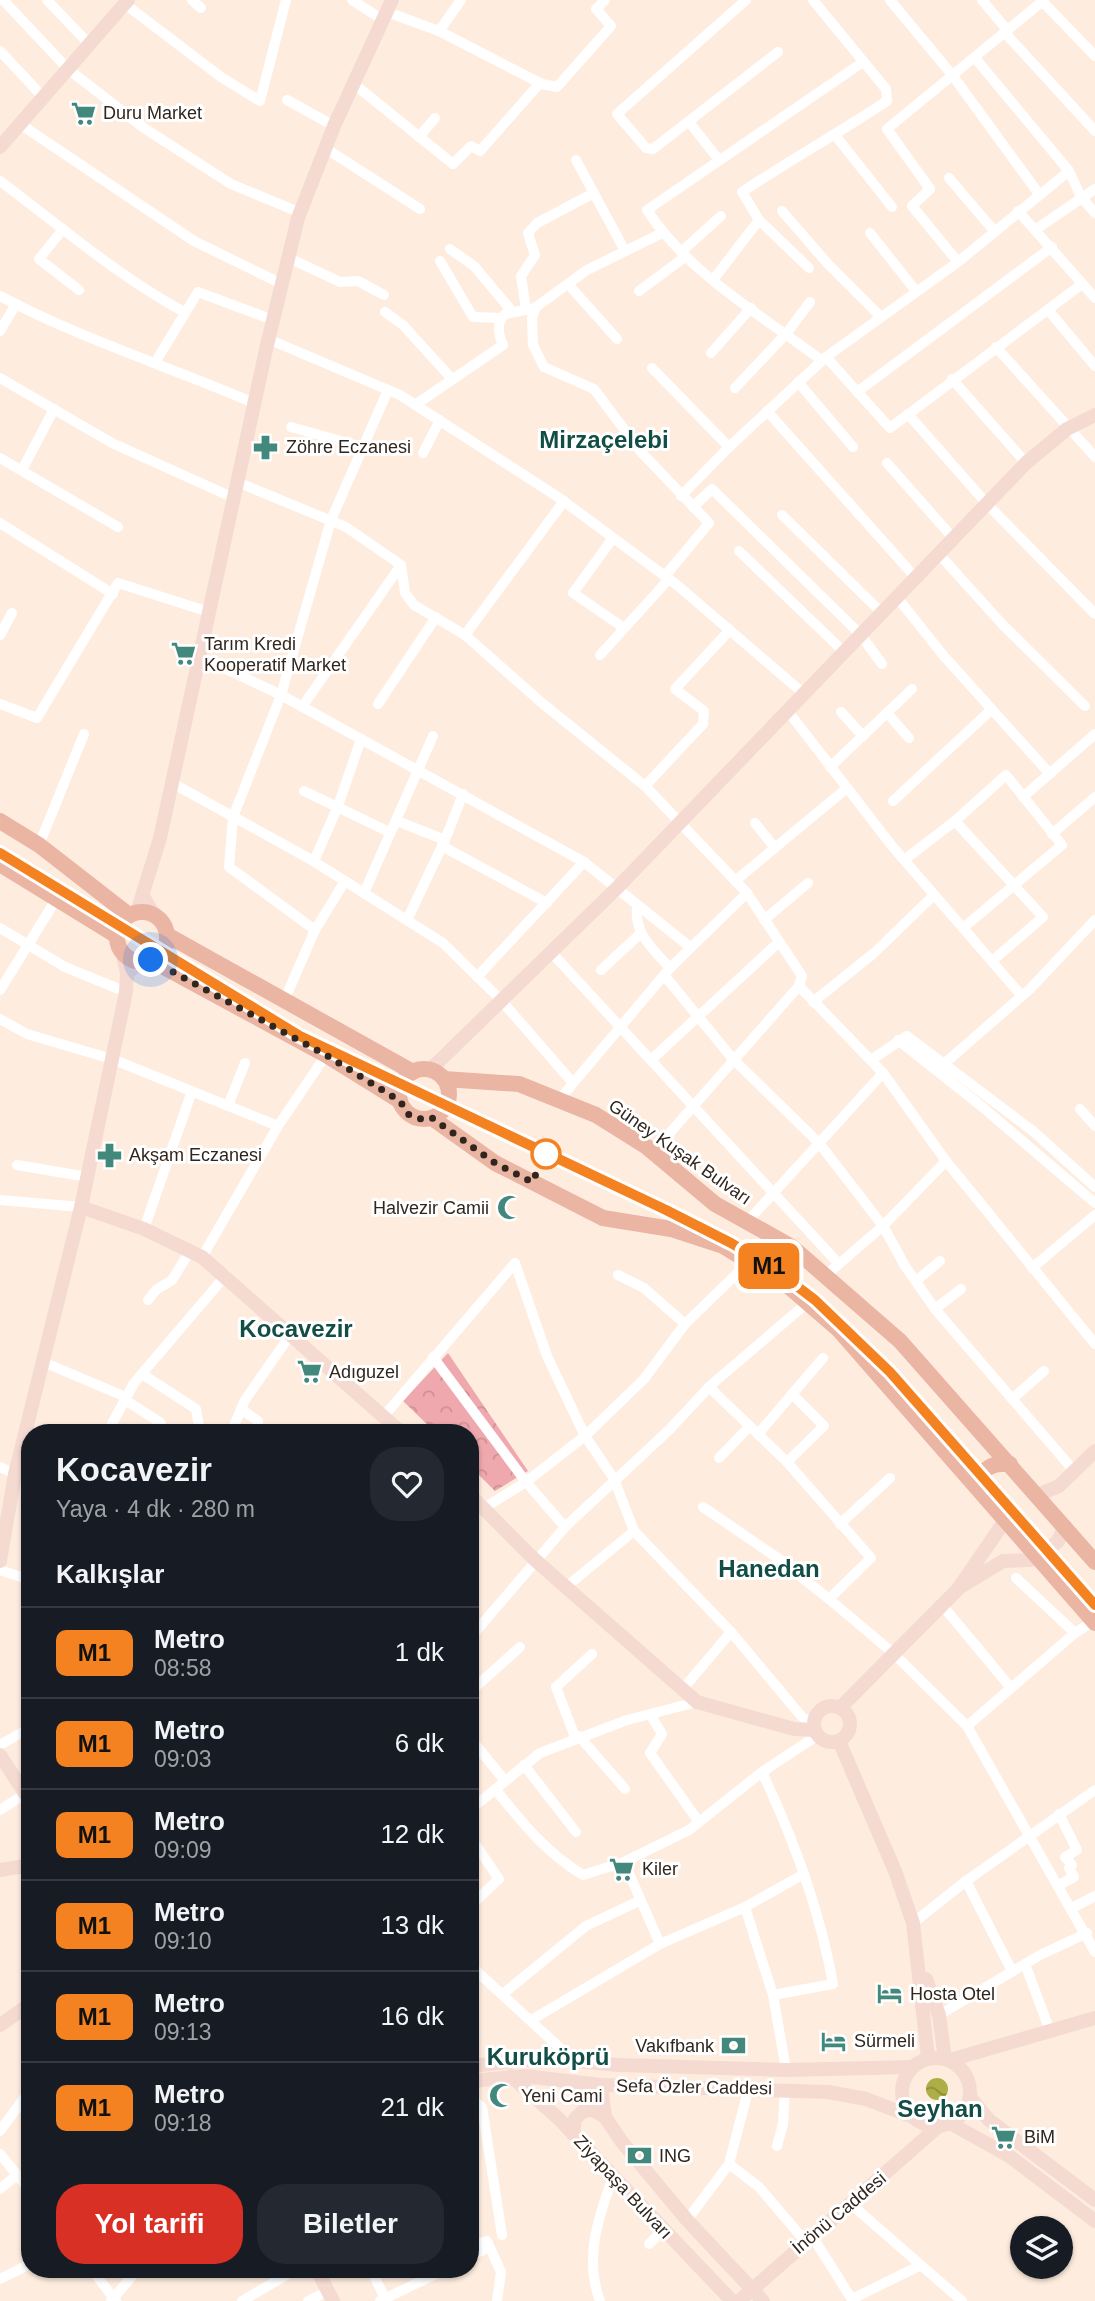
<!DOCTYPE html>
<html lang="tr">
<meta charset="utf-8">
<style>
body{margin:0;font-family:Arial,sans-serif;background:#242831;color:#f1f3f6;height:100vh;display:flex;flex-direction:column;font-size:26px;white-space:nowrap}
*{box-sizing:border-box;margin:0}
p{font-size:23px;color:#9ea1a6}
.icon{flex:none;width:38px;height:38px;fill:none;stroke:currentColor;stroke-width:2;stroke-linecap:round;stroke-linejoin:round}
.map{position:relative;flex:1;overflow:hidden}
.sheet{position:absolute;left:21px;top:1424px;width:458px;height:854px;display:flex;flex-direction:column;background:#171b24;border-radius:28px;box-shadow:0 2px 5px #0004}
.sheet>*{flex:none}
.badge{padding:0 14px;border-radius:10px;font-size:24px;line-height:46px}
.fabs{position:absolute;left:1010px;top:2216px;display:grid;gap:14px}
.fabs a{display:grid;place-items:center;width:63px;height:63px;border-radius:50%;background:#171b24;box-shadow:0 2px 5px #0004;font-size:35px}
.you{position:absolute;width:35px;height:35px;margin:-18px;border:5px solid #fff;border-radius:50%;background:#1a73e8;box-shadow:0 0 0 10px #1a73e833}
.map>.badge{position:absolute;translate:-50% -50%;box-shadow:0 0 0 4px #fff}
h2{padding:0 35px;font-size:26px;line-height:63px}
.round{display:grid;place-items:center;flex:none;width:74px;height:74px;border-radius:28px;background:#242831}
.summary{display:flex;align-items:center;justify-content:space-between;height:119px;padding:0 35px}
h1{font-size:33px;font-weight:800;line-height:52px}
.button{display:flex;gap:14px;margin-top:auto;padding:14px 35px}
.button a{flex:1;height:80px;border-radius:28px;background:#d93025;color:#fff;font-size:28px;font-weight:800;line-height:80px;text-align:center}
.button a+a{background:#242831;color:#f1f3f6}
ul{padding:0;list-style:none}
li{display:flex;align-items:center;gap:21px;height:91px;padding:0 35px;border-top:2px solid #363941}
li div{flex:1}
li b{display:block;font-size:26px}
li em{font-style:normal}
li .badge{min-width:77px;font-weight:700;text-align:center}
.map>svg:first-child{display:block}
.park{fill:url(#park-crowns)}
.water{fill:url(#water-waves)}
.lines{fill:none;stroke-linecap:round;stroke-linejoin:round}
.street{stroke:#fff;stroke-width:10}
.secondary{stroke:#f5dad2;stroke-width:14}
.primary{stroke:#ebb5a4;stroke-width:16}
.rail-casing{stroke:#796c62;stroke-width:6}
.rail{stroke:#fff;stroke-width:3.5;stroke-dasharray:10;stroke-linecap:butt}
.line-casing{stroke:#fff;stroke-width:16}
.line{stroke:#f58220;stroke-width:10}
.walk{stroke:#31261e;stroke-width:7;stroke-dasharray:0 12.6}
.stop-dot{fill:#fff;stroke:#f58220;stroke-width:3.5}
.labels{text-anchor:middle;stroke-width:6;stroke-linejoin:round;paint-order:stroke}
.poi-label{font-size:18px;fill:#31261e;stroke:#fff;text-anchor:start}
.street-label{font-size:18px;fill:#31261e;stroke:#fff}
.district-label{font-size:24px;font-weight:bold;fill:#134e46;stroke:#fff}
</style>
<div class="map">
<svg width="1095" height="2301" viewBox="0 0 1095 2301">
<defs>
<pattern id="park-crowns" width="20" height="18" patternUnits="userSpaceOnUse" patternTransform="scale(1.75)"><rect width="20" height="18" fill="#efa8ae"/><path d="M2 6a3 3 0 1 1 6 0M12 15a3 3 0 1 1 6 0" fill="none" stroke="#cd9095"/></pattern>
<pattern id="water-waves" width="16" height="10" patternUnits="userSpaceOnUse" patternTransform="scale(1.75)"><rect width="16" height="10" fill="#adaf46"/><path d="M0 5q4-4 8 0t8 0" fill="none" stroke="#8d8e3a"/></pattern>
</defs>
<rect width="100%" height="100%" fill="#feeddf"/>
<polygon class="park" points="448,1353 528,1471 495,1491 471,1467 471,1433 436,1433 403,1401"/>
<circle class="water" cx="937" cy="2089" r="11"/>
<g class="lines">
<g class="street">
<polyline points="3,0 68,69 144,128 231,184 301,213"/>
<polyline points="47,0 90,45"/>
<polyline points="192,0 201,8"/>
<polyline points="352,0 383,20"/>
<polyline points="746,0 617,114 646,148 653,149 778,52"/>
<polyline points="890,0 953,76 1039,194"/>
<polyline points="982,0 1008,31"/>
<polyline points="1043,2 1095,56"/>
<polyline points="125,4 221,77 260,101 286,0"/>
<polyline points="387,12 439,31 542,84 557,87 611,26 596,9 605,0"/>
<polyline points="439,31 461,0"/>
<polyline points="1005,33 1095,131"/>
<polyline points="0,51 43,97"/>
<polyline points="975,58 1069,171 1081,197 1095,213"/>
<polyline points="354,84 453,164 471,146 480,151 540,83"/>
<polyline points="287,100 334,126"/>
<polyline points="689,122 719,160"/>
<polyline points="20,124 194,241 282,284"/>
<polyline points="835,135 892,207"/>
<polyline points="419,137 435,118"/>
<polyline points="325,148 420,209"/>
<polyline points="576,160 625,251"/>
<polyline points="949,178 995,232"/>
<path d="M0,181C60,226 118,276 184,312"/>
<polyline points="782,211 828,264 880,316"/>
<polyline points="1018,211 1095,298"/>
<polyline points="63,229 39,259 79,290"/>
<polyline points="1035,230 1095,189"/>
<polyline points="662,233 587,270 536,307 532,318 533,345 544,367 594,389 641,452 709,523 665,576"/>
<polyline points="870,233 916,291"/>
<polyline points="450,249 474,266 511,310"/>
<polyline points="681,252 721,216"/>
<polyline points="289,258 340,282 358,281 384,295"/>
<polyline points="440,261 473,317 501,318"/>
<polyline points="958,262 912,206 930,189 887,129 1044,0"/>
<path d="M809,268L759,220L742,192C790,160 839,133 887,101L886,89L813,0"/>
<polyline points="713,280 759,220"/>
<polyline points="568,284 617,339"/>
<polyline points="639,291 685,257"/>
<path d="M0,296C81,339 170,367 254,403"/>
<polyline points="526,309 521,276 535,255 528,233 537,223 594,193"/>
<polyline points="1049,311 1095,366"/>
<polyline points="385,312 403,325 452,379"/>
<polyline points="0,331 16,304"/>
<polyline points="268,339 400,395 558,497 677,585 803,693"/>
<polyline points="996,347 1095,457"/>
<polyline points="711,353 751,308"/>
<polyline points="826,357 890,428 1082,284"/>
<path d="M821,360C760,314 689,274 647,210L863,62"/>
<polyline points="156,361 198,292 273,320"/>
<polyline points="652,368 729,447 826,357 958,262 1069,171"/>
<polyline points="0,378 112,443 234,498"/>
<polyline points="952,379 1026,463"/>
<polyline points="798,382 853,447"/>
<polyline points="735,388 786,334 810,302"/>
<polyline points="857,392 1052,247"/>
<path d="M415,405L503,345C498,333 496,324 505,314L536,308"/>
<polyline points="767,411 915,577"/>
<polyline points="908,414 987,504 1095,614"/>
<polyline points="291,427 362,447"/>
<polyline points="423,453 440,420"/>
<polyline points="0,458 118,527"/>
<polyline points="887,463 953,538"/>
<polyline points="22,470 54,409"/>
<polyline points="237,482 346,527 401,565 405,593 414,605 465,635 542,703 645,786 747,893 802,976 799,986 883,1073 946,1161 1095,1344"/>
<polyline points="681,496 729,447"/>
<polyline points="693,507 712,489 860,634 882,664"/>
<polyline points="782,515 881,612"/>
<polyline points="0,523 113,594"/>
<polyline points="613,538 573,593 624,628"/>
<polyline points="739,551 843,651"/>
<polyline points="938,553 1003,625 1085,706"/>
<polyline points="896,596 943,655 1050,774"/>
<polyline points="0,635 12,613"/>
<polyline points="465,635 564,501"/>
<polyline points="600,655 669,579"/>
<polyline points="199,656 281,695 584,862 690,947"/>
<polyline points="0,704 37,718 118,583 209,612"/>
<polyline points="378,704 436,617"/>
<polyline points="302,707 401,565"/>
<polyline points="787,710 892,846 1021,995"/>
<polyline points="841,712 863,736"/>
<polyline points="887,713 909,738"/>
<polyline points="830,767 912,689"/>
<polyline points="172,783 310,859 443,943 500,999 573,1083"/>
<polyline points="645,786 703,724 704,711 675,689 730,630"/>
<polyline points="304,791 385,830"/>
<polyline points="1023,797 1095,734"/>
<polyline points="893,801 991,710"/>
<polyline points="397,821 445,840 407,920"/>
<polyline points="955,821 1006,775 1062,845 963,928"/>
<polyline points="755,823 775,848"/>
<polyline points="1052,834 1095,797"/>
<polyline points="445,840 463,794"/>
<polyline points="39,845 84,734"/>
<polyline points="442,846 547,903"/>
<polyline points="904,860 955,821 1043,917 992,961"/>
<polyline points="314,861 338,806 361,739"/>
<polyline points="735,881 847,788"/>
<polyline points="364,893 433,736"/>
<path d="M637,906C634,934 652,948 670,968"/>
<polyline points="764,920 808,883"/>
<polyline points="0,928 65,967 126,992"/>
<polyline points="315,930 229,867 233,817 281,695 331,520 388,390"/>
<polyline points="551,952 838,1263"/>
<polyline points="601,970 640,934"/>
<polyline points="664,975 733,1059 819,1143 883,1226 905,1266 935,1309 1075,1472"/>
<polyline points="477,977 584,862"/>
<polyline points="0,990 57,898"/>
<polyline points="284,1001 315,930 345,881"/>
<polyline points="813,1002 874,953 934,895"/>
<polyline points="0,1019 27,1034 112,1059 278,1126"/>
<polyline points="898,1040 980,1105 1095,1203"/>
<polyline points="651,1060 779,942"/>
<polyline points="871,1060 907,1036 1033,1131 1095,1187"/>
<polyline points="945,1063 1030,989 1095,920"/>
<polyline points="559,1100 670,968 747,893"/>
<polyline points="228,1106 245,1063"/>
<polyline points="1080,1109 1095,1126"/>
<polyline points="653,1152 799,986"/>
<polyline points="17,1165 88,1177"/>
<polyline points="0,1200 81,1207"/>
<polyline points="747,1222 883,1073"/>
<polyline points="144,1229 192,1091"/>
<polyline points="202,1257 278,1126 326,1055"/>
<polyline points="1032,1268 1095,1215"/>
<polyline points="618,1275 644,1288 685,1324"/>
<polyline points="825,1276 883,1226 946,1161"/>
<polyline points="916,1281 940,1261"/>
<polyline points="148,1300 156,1290 172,1280 190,1251"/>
<polyline points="935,1309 961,1289"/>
<polyline points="433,1357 526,1482 565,1527"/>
<polyline points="43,1362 126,1397"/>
<polyline points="142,1374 196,1409 200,1433"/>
<polyline points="709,1387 787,1462 871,1558 829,1599"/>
<polyline points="1012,1399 1044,1371"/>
<polyline points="125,1400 161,1423"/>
<polyline points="241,1409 258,1421 257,1433"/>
<polyline points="384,1416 515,1263 547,1356 585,1436 614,1479 634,1531 731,1632 802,1717 814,1724"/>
<polyline points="107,1433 134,1383 226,1275"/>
<polyline points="231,1433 245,1400 291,1334"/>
<polyline points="328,1433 329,1433"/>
<polyline points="758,1434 823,1358"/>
<polyline points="719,1458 750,1426"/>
<polyline points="787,1462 824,1426 792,1394"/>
<polyline points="0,1467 15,1474"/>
<polyline points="703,1507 779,1559 829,1599 893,1653 967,1726 1095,1952"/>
<polyline points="484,1508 526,1482 585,1436 644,1379 685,1324 749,1262"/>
<polyline points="840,1524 890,1478"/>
<polyline points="0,1570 30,1580"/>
<polyline points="1016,1578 1075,1633"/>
<polyline points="566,1587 634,1531"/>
<polyline points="942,1605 1011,1688"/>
<polyline points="471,1637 565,1527 669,1430 711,1385 807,1303"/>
<polyline points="682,1690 731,1632"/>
<polyline points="471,1691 520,1647"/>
<polyline points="650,1714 662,1734 650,1753 699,1822"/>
<polyline points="967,1726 1075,1633 1094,1621"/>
<polyline points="579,1736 625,1789"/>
<polyline points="575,1737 556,1687 592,1654"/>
<polyline points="471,1739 505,1781"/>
<polyline points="0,1745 30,1728"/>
<polyline points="524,1765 576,1832"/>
<path d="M762,1772C794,1840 820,1910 833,1984L773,1995"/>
<path d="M495,1789C522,1822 546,1853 583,1875L624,1862L689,1830L762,1772L818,1735"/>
<polyline points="471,1809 540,1753 627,1720 697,1702"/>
<polyline points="0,1810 25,1794"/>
<polyline points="1059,1814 1077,1850 1065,1857 1072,1865 1069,1868 1074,1877 1059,1885"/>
<polyline points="471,1838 499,1879 471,1905"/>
<polyline points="624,1862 660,1944"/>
<polyline points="966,1881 1012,1971"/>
<polyline points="745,1907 773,1995 786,2070"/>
<polyline points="1072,1908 1095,1896"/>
<polyline points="913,1923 966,1881 1095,1790"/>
<polyline points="1025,1964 1050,2031"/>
<polyline points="471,1966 572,2059"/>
<polyline points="504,1993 586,1926 639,1901"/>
<polyline points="939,2015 1040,1955 1087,1933"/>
<polyline points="533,2019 660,1944 745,1907 804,1874"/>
<polyline points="749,2087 729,2164 759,2187 805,2241"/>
<polyline points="471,2098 482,2107 502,2235"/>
<polyline points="0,2131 30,2090"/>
<polyline points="777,2146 783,2124 785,2089"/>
<polyline points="0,2154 30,2191"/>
<polyline points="0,2189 17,2175"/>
<polyline points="852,2205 962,2301"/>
<polyline points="687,2220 729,2164"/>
<polyline points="812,2236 853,2301"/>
<polyline points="649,2244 663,2230"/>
<polyline points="471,2246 487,2241 501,2272 497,2301"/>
<polyline points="471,2256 489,2247"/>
<polyline points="92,2270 116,2301"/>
<polyline points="371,2270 385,2298"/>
<polyline points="0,2279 30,2264"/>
<polyline points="852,2299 919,2266"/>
<polyline points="111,2301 137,2270"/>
<polyline points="242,2301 295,2270"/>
<polyline points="308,2301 328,2291"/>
<polyline points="380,2301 444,2270"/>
<path d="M600,2301C584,2259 598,2218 613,2177"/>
</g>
<g class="secondary">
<polyline points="0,147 128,0"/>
<polyline points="144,898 154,915"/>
<polyline points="137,912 160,838 267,345 298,218 334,126 392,0"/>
<polyline points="127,973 143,961"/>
<polyline points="430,1070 618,887 1026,463 1067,429 1095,415"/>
<polyline points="81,1207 144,1229 202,1257 402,1433"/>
<polyline points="1038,1495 1059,1486 1095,1451"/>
<polyline points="471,1496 534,1559 697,1702 794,1729 815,1730"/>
<polyline points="0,1561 15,1474 81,1207 126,992 127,973 122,952"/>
<polyline points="962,1586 1003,1561 1031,1560 1044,1554 1058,1541 1065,1526"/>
<circle cx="832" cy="1724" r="18"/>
<polyline points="840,1708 958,1589 1006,1519"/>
<polyline points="839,1741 895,1871 913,1923 928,2058"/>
<polyline points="0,1755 30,1801"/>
<polyline points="0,1870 30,1865"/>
<polyline points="926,1979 939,2015 945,2059"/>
<polyline points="0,2025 30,2004"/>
<circle cx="936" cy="2092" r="34"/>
<polyline points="950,2060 1095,2018"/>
<polyline points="471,2066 544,2058 618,2065 786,2070 912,2067"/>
<polyline points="511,2076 559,2119 732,2301"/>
<polyline points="471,2081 525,2076 601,2085 828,2092 866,2099 913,2117"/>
<polyline points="601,2085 605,2117 622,2142 687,2220 763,2301"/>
<polyline points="970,2097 989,2120 1095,2200"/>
<polyline points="950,2123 1009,2156 1095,2221"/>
<polyline points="573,2134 575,2119 583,2111 593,2110 605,2117"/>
<polyline points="317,2270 333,2301"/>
<polyline points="739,2301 939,2126"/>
</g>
<g class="primary">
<polyline points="0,821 39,845 129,915"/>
<polyline points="0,864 117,936"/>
<circle cx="142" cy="937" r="25"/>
<polyline points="167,935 413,1072"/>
<polyline points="151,960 326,1055 400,1101"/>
<circle cx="424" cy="1094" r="25"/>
<polyline points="444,1079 519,1084 596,1115 647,1147 715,1204 792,1247 900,1341 1095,1562"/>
<polyline points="432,1118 495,1163 603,1218 671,1229 723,1246 787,1285 839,1330 1095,1623"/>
<path d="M977,1485C982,1467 993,1463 1010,1464"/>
</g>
<defs>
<polyline id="rail" points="0,853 300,1036 644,1200 731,1243 773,1268 815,1300 890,1372 1095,1605"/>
</defs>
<use href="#rail" class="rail-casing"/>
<use href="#rail" class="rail"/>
</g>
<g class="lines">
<defs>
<polyline id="line" points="0,853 300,1036 666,1210 731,1243 773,1268 815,1300 890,1372 1095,1605"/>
</defs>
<use href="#line" class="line-casing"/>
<use href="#line" class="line"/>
<polyline class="walk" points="151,960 326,1055 400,1101 409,1115 424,1120 432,1118 495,1163 532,1182 546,1154"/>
</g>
<defs>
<symbol id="supermarket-bare" viewBox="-9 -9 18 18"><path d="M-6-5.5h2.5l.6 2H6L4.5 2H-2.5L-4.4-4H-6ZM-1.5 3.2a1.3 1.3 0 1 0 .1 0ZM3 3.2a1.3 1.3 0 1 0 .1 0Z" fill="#43887d" stroke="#fff" stroke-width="2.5" paint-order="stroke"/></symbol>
<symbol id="pharmacy-bare" viewBox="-9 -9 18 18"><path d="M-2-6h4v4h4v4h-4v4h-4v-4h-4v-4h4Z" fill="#43887d" stroke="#fff" stroke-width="2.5" paint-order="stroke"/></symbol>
<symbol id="mosque-bare" viewBox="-9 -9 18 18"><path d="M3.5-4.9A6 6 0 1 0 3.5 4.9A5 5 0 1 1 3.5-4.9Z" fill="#43887d" stroke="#fff" stroke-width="2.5" paint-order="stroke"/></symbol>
<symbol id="hotel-bare" viewBox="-9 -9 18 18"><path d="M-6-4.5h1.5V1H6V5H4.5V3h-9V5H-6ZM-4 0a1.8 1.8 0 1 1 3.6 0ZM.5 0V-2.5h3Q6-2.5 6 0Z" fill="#43887d" stroke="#fff" stroke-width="2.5" paint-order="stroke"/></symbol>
<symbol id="bank-bare" viewBox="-9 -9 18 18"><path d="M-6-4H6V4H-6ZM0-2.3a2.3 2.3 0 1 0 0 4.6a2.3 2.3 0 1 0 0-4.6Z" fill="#43887d" stroke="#fff" stroke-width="2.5" paint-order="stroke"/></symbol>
</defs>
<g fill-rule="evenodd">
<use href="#supermarket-bare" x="66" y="96" width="35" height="35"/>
<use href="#pharmacy-bare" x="248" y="430" width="35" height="35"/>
<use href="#supermarket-bare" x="166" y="636" width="35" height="35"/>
<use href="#pharmacy-bare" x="92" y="1138" width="35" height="35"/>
<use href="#mosque-bare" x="492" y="1190" width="35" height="35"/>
<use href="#supermarket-bare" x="292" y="1354" width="35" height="35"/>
<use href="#supermarket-bare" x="604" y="1852" width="35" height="35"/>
<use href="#hotel-bare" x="872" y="1976" width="35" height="35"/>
<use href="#hotel-bare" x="816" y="2024" width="35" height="35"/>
<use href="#bank-bare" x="716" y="2028" width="35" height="35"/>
<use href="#mosque-bare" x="484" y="2078" width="35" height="35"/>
<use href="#supermarket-bare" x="986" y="2120" width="35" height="35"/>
<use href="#bank-bare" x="622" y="2138" width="35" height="35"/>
</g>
<circle class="stop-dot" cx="546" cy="1154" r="14"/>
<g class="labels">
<g class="poi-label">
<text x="103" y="119">Duru Market</text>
<text x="286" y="453">Zöhre Eczanesi</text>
<text x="204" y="650">Tarım Kredi<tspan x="204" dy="21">Kooperatif Market</tspan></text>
<text x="129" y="1161">Akşam Eczanesi</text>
<text x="489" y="1214" text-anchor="end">Halvezir Camii</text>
<text x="329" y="1378">Adıguzel</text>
<text x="642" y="1875">Kiler</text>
<text x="910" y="2000">Hosta Otel</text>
<text x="854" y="2047">Sürmeli</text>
<text x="714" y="2052" text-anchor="end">Vakıfbank</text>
<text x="521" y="2102">Yeni Cami</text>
<text x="1024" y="2143">BiM</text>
<text x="659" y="2162">ING</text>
</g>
<g class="street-label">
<text transform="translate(680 1152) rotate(35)" y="6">Güney Kuşak Bulvarı</text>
<text transform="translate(694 2087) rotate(1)" y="6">Sefa Özler Caddesi</text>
<text transform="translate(623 2187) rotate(47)" y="6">Ziyapaşa Bulvarı</text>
<text transform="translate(839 2213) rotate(-40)" y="6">İnönü Caddesi</text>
</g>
<g class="district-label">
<text x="604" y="448">Mirzaçelebi</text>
<text x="296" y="1337">Kocavezir</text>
<text x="769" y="1577">Hanedan</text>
<text x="548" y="2065">Kuruköprü</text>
<text x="940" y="2117">Seyhan</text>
</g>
</g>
</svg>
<div class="fabs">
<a><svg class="icon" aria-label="layers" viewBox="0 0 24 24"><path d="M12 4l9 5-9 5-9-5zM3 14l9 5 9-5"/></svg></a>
</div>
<div class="you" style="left:151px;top:960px"></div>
<b class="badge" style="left:769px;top:1266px;background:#f58220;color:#111">M1</b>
<section class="sheet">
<div class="summary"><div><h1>Kocavezir</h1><p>Yaya · 4 dk · 280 m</p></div><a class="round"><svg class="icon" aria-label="heart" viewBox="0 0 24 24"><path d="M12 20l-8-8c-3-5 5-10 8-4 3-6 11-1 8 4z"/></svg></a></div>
<h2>Kalkışlar</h2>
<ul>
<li><span class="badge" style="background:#f58220;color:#111">M1</span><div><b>Metro</b><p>08:58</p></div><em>1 dk</em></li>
<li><span class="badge" style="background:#f58220;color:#111">M1</span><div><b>Metro</b><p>09:03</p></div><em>6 dk</em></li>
<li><span class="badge" style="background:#f58220;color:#111">M1</span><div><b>Metro</b><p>09:09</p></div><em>12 dk</em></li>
<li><span class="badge" style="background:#f58220;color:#111">M1</span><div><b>Metro</b><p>09:10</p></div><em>13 dk</em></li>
<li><span class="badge" style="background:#f58220;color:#111">M1</span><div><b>Metro</b><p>09:13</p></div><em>16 dk</em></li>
<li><span class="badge" style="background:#f58220;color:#111">M1</span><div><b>Metro</b><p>09:18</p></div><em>21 dk</em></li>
</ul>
<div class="button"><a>Yol tarifi</a><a>Biletler</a></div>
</section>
</div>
